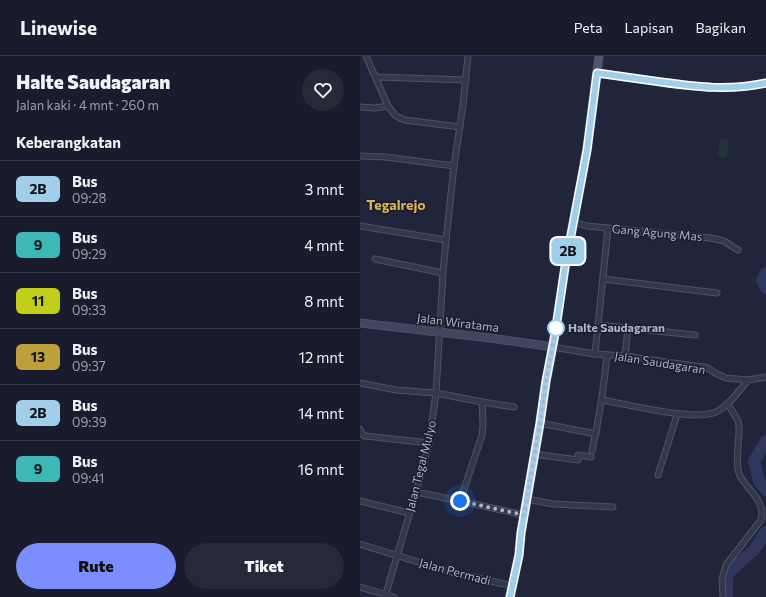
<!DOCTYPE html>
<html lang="id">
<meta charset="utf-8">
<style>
body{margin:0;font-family:Commissioner,sans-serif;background:#252938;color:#f1f3f6;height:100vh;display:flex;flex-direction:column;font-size:15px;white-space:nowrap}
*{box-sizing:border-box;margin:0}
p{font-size:13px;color:#9fa1a9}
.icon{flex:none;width:22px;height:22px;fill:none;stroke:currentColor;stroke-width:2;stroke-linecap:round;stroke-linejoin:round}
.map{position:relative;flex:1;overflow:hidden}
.details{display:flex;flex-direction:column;background:#181c2c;width:360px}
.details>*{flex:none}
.badge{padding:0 8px;border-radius:6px;font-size:14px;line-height:26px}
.you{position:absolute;width:20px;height:20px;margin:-10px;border:3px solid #fff;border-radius:50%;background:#1a73e8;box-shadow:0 0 0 6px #1a73e833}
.map>.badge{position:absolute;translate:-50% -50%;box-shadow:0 0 0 2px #fff}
h2{padding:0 16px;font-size:15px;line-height:36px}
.round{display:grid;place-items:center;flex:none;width:42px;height:42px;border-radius:21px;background:#252938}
.summary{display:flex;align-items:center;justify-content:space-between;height:68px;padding:0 16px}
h1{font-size:19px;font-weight:800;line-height:30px}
.cta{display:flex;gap:8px;margin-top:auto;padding:8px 16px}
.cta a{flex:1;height:46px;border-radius:24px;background:#7c8eff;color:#111;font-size:16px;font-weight:800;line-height:46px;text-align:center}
.cta a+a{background:#252938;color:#f1f3f6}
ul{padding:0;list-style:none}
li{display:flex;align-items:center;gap:12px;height:56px;padding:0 16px;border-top:1px solid #363a48}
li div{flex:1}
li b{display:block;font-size:15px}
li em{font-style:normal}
li .badge{min-width:44px;font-weight:700;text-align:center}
header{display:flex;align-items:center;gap:24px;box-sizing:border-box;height:56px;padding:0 20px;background:#181c2c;border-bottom:1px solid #363a48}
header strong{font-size:19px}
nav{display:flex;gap:22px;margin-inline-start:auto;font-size:14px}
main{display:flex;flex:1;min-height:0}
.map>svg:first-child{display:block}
.green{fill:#22333c}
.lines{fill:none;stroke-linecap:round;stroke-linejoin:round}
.river{stroke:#2f375f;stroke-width:12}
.street-casing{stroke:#4f5266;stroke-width:7}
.secondary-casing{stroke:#4f5266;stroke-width:9}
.primary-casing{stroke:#3d4155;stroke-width:10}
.street{stroke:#34384b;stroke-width:5}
.secondary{stroke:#41455f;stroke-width:7}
.primary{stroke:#51566c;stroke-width:8}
.line-casing{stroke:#fff;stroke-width:9}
.line{stroke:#a1cfeb;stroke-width:6}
.walk{stroke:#afb2c8;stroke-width:4;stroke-dasharray:0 7.2}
.stop-dot{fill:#fff;stroke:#a1cfeb;stroke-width:2}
.labels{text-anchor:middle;stroke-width:3;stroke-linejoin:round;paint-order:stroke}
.street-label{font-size:12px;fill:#afb2c8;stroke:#191d30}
.stop-label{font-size:12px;font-weight:bold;fill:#afb2c8;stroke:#191d30;text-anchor:start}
.quarter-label{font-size:14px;font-weight:bold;fill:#dbb256;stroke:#191d30}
</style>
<header>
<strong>Linewise</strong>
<nav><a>Peta</a><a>Lapisan</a><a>Bagikan</a></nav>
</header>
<main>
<section class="details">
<div class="summary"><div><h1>Halte Saudagaran</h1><p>Jalan kaki · 4 mnt · 260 m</p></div><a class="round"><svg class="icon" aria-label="heart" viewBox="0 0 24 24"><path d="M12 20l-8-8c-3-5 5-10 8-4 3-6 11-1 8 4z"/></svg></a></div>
<h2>Keberangkatan</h2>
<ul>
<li><span class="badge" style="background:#a1cfeb;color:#111">2B</span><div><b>Bus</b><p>09:28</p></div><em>3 mnt</em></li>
<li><span class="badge" style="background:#3eb7b7;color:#111">9</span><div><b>Bus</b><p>09:29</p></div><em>4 mnt</em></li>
<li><span class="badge" style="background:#c1cf1a;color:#111">11</span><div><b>Bus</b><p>09:33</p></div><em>8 mnt</em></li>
<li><span class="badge" style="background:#bd9f3c;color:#111">13</span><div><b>Bus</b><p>09:37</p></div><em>12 mnt</em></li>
<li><span class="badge" style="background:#a1cfeb;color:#111">2B</span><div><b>Bus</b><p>09:39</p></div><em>14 mnt</em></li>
<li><span class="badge" style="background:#3eb7b7;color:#111">9</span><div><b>Bus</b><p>09:41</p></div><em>16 mnt</em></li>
</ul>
<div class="cta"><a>Rute</a><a>Tiket</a></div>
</section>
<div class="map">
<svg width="406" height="541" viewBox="0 0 406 541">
<rect width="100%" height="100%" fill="#20253b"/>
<polygon class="green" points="360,82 369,84 366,102 357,101"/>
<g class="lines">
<g class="river">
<polyline points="406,217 402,224 406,232"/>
<polyline points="406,385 394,405 399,425 406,434"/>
<polyline points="367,541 367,518 394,494 406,476"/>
</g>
<defs>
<g id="street">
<polyline points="6,0 28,50 35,59 40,62 45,64 100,71"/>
<polyline points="16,21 106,24"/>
<polyline points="0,51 15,52 28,50"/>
<polyline points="0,100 26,101 94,110"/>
<polyline points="213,166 227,170 248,172 351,182 364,185 378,194"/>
<polyline points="0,170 86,184"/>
<polyline points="15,203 83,217"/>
<polyline points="243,223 357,237"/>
<polyline points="239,269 268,272"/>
<polyline points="193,291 235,298 265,300 335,310 345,311 351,314 355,317 366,322 388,324 406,321"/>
<polyline points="235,298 248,172"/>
<polyline points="265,300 268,272 335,279"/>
<polyline points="0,327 36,334 76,337 122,346 154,351"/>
<path d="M242,344C267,348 337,367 358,355C370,348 379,335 388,324"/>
<polyline points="180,367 236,378"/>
<polyline points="0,373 2,378 5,380 69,387"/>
<path d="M232,395C239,363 244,331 247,299"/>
<polyline points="174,398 218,404 218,399 231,401"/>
<polyline points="298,419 317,359"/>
<polyline points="56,436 109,447 164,459"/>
<polyline points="167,443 193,448 253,451"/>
<polyline points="0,445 49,457"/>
<polyline points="100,445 122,379 123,368 122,346"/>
<polyline points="0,488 87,515 153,530"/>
<polyline points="0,531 34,541"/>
<polyline points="25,541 37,500 59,426 69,387 76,337 83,217 86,184 94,110 103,49 108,0"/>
<path d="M363,541L362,523L366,509L401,464C406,446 388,434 380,420C374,408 380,383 379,370L378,365L368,348"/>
</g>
<g id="secondary">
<path d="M237,17C258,20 280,23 301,26C339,31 368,35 406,27"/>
<polyline points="0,267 130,282 193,291"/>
</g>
<polyline id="primary" points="150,541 159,499 161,477 180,367 186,325 193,291 205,211 227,94 239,0"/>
</defs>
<use href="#street" class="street-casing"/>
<use href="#secondary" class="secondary-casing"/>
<use href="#primary" class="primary-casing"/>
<use href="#street" class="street"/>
<use href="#secondary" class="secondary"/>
<use href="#primary" class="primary"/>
</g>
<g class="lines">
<defs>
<path id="line" d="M150,541L159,499L161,477L180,367L186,325L195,278L205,211L227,94L237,17C258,20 280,23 301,26C338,31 369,35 406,27"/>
</defs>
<use href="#line" class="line-casing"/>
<use href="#line" class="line"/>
<polyline class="walk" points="100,445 164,459 180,367 186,325 196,272"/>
</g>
<circle class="stop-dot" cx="196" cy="272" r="8"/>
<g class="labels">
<g class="street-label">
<text transform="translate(297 177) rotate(5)" y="4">Gang Agung Mas</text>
<text transform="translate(98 267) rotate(7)" y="4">Jalan Wiratama</text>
<text transform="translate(300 307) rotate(9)" y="4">Jalan Saudagaran</text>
<text transform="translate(61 410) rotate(-76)" y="4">Jalan Tegal Mulyo</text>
<text transform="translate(95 516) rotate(15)" y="4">Jalan Permadi</text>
</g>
<g class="stop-label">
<text x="208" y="276">Halte Saudagaran</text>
</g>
<g class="quarter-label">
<text x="36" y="154">Tegalrejo</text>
</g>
</g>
</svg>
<div class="you" style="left:100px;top:445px"></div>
<b class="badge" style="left:208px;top:195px;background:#a1cfeb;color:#111">2B</b>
</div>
</main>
